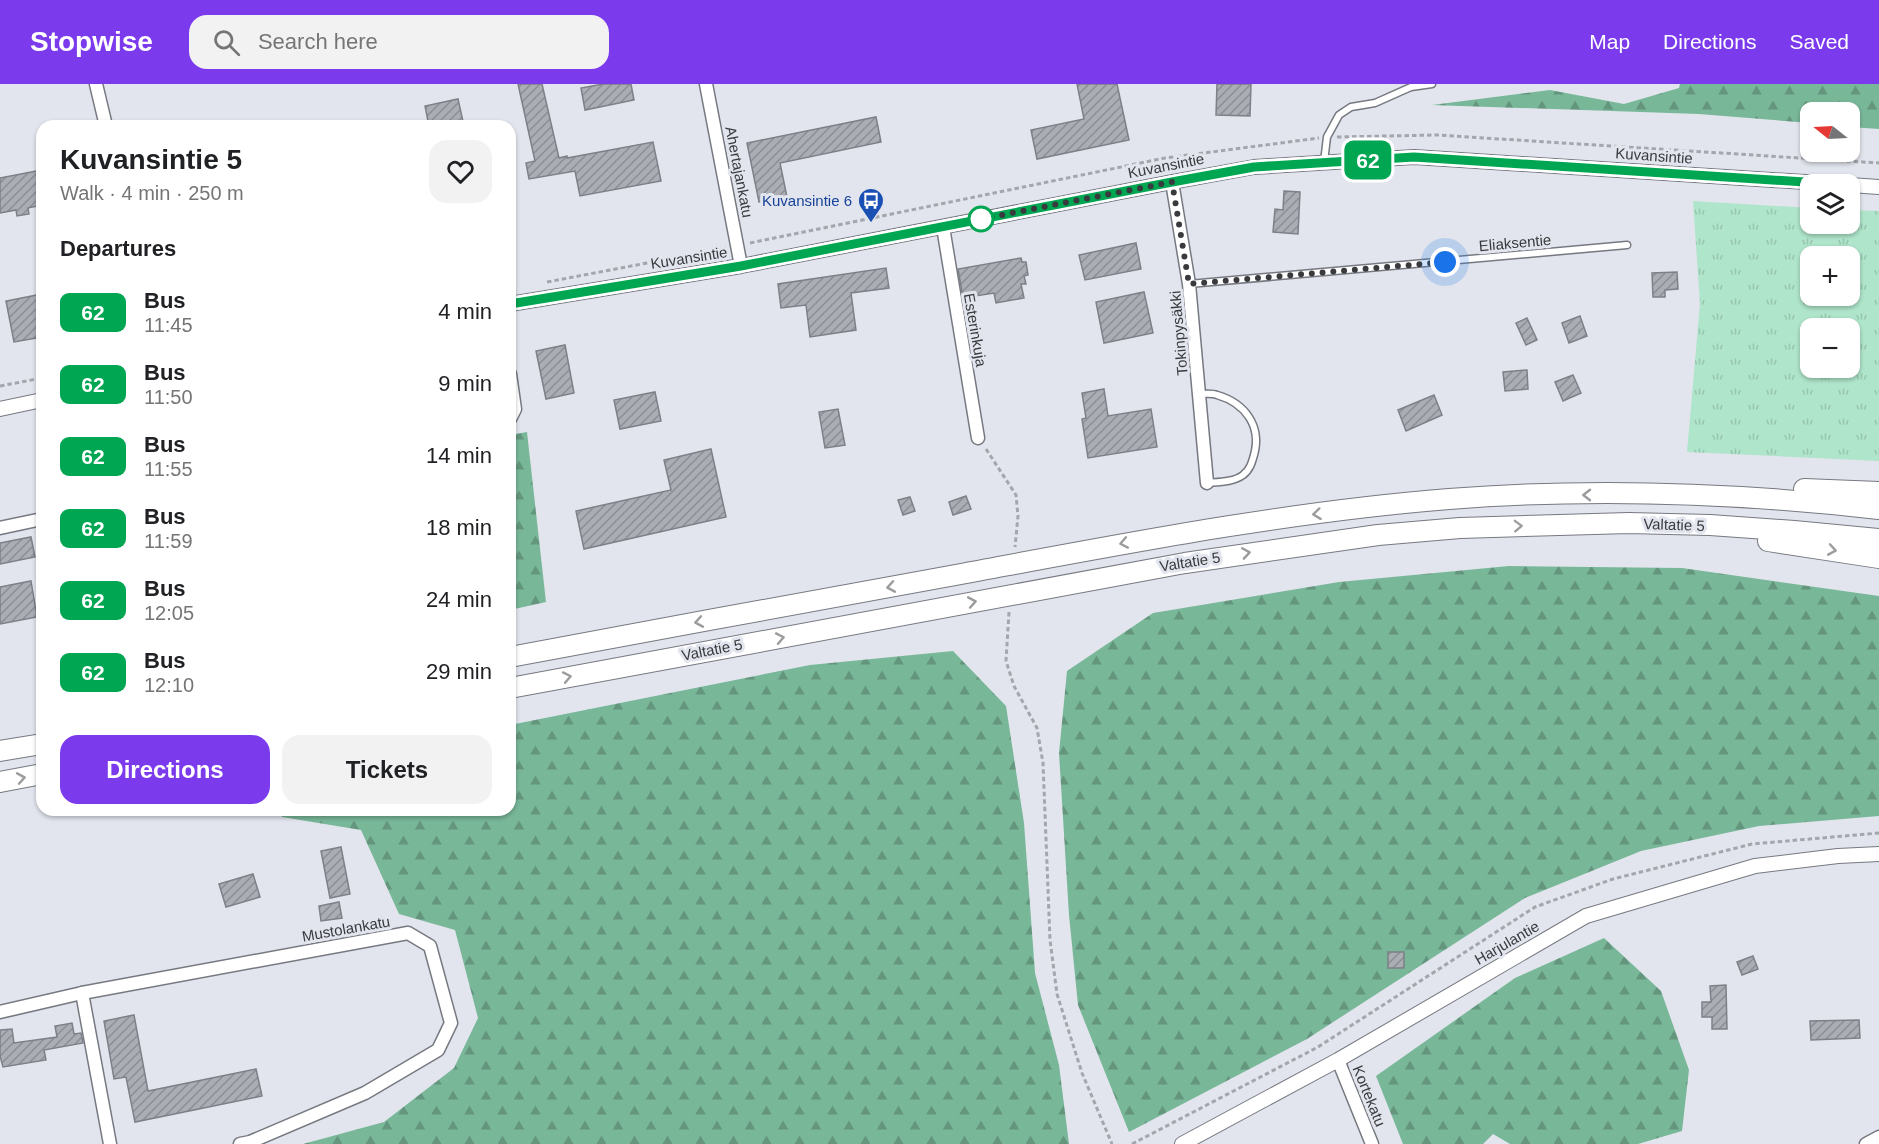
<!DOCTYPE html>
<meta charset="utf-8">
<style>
body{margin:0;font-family:Arial,sans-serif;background:#f2f2f2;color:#202124;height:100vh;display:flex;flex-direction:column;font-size:22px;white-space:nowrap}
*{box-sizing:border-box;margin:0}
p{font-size:20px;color:#757577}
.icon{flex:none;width:33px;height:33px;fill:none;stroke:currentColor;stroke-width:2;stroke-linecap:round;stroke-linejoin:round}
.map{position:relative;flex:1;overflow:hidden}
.sheet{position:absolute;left:36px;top:36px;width:480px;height:696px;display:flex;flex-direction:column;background:#fff;border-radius:18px;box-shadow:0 2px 4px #0004}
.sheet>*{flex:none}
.badge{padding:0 12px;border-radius:9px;font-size:21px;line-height:39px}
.needle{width:39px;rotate:288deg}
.tools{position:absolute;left:1800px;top:18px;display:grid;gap:12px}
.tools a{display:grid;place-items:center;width:60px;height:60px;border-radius:12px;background:#fff;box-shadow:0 2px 4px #0004;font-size:30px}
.you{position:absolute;width:30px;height:30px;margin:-15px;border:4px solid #fff;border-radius:50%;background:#1a73e8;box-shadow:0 0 0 9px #1a73e833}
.map>.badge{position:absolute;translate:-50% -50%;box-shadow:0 0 0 3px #fff}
h2{padding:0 24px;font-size:22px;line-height:54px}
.round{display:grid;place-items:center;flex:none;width:63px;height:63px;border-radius:18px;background:#f2f2f2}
.head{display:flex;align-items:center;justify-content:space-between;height:102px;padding:0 24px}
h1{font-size:28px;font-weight:800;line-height:45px}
.button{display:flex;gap:12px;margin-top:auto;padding:12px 24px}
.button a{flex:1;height:69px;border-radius:18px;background:#7c3aed;color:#fff;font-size:24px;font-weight:800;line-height:69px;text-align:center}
.button a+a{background:#f2f2f2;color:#202124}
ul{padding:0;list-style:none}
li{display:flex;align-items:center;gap:18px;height:72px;padding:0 24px}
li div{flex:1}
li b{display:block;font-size:22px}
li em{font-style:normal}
li .badge{min-width:66px;font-weight:700;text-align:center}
header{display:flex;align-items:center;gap:36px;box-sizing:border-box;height:84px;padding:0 30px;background:#7c3aed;color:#fff}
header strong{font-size:28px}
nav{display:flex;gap:33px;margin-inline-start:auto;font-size:21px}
.search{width:420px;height:54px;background:#f2f2f2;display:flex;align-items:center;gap:15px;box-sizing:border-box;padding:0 21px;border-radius:18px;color:#757577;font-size:22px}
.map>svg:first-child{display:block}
.grass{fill:url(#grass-tufts);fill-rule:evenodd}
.forest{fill:url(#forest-firs)}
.building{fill:url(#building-hatch);stroke:#7e8088;stroke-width:1.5}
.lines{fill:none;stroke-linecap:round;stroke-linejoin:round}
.service-casing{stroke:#777981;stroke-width:9}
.minor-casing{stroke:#777981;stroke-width:15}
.tertiary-casing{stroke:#777981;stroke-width:16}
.trunk-casing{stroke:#777981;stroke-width:22}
.path{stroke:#a4a6ac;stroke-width:3;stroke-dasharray:4.5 3;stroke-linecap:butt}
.service{stroke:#fff;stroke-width:6}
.minor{stroke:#fff;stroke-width:12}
.tertiary{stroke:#fff;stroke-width:14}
.trunk{stroke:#fff;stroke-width:20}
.oneway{stroke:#9c9c9e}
.line-casing{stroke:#fff;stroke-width:14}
.line{stroke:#00a651;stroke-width:9}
.walk{stroke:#393a3d;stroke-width:6;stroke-dasharray:0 10.8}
.stop-dot{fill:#fff;stroke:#00a651;stroke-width:3}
.labels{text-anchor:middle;stroke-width:6;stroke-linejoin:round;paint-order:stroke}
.street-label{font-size:15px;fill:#393a3d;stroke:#e2e5ed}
.transit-label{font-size:15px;fill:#164399;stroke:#e2e5ed;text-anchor:end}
</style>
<header>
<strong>Stopwise</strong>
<div class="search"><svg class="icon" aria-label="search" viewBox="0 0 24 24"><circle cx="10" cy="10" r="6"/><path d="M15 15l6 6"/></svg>Search here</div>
<nav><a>Map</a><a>Directions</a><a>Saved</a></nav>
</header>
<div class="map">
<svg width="1879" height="1060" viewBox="0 0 1879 1060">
<defs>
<pattern id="grass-tufts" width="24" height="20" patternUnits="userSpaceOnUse" patternTransform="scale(1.5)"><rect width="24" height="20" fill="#afe5ca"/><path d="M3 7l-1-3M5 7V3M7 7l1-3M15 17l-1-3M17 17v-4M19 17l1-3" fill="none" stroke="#97c5ae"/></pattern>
<pattern id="forest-firs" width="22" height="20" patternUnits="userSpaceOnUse" patternTransform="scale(1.5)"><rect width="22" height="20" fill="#79b799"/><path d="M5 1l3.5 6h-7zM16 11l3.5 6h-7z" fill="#64967e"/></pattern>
<pattern id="building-hatch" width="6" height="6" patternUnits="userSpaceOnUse" patternTransform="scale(1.5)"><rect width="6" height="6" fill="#abadb5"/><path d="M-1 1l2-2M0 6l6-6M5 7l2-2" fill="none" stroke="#8c8e94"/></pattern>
</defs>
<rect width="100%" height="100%" fill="#e2e5ed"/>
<path class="grass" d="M1693,117L1810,124V140H1850V126L1879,127V377L1687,368L1700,220ZM1810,172H1850V212H1810ZM1810,244H1850V284H1810Z"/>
<g class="forest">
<polygon points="1680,0 1879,0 1879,45 1850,43 1850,28 1810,28 1810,39 1699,30 1432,21 1550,6 1624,20 1679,4"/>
<polygon points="527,348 546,518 510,526 510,351"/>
<polygon points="1509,482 1682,484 1879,512 1879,732 1759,742 1641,767 1525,814 1307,955 1129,1048 1078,921 1069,831 1059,669 1067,587 1153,529 1339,498"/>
<polygon points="953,567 1006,622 1024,739 1035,889 1059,981 1069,1060 303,1060 384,1038 454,984 478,934 455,846 399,830 361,746 282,733 280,726 510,726 510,641 810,581"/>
<polygon points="1604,854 1661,907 1689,986 1682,1047 1638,1060 1510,1060 1493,1050 1483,1060 1403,1060 1376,992 1515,894"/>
</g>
<g class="building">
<polygon points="518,0 542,0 559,74 567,72 567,74 653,58 661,97 580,112 575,87 529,95 526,79 535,77"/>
<polygon points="603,0 631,0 634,16 585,26 581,4"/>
<polygon points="1077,0 1117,0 1129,56 1037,75 1031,46 1084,35"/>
<polygon points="1217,0 1251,0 1250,32 1216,31"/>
<polygon points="458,15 464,42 429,42 425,22"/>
<polygon points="876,33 881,58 780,79 787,113 759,118 747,59"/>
<polygon points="42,86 42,121 28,124 29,130 17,132 16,126 0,129 0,94"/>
<polygon points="1284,107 1300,108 1298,150 1273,148 1275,125 1283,126"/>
<polygon points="1136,159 1141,185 1085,196 1079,171"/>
<polygon points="1021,174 1022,178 1026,178 1028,191 1024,192 1026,200 1021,200 1024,214 996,219 994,209 963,214 958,185"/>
<polygon points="886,184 889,204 851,209 856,246 810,253 806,221 781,224 778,200"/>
<polygon points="1677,188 1678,205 1665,206 1665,213 1653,213 1652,189"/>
<polygon points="1144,208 1153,249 1104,259 1096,218"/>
<polygon points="42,210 42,253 14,258 6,217"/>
<polygon points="1580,232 1587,252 1569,259 1562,239"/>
<polygon points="1527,234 1537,256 1526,261 1516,239"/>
<polygon points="972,237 977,267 972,268 967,238"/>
<polygon points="565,261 574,309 546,315 536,267"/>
<polygon points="1527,286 1528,305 1505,307 1503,288"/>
<polygon points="1573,291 1581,309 1563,317 1555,298"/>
<polygon points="1104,305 1108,332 1151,325 1157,363 1088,374 1082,335 1086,334 1082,309"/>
<polygon points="655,308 661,337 620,345 614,316"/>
<polygon points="1434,311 1442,331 1406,347 1398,326"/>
<polygon points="838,325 845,361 825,364 819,328"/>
<polygon points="711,365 726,433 584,465 576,427 671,406 664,376"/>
<polygon points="966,412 971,425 953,431 949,418"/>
<polygon points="910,413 915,427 903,431 898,416"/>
<polygon points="31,453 35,473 0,480 0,459"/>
<polygon points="31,497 37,533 0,540 0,503"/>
<polygon points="341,763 350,810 330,814 321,767"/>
<polygon points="253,790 260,813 226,823 219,800"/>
<polygon points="339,818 342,834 321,837 319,822"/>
<rect x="1388" y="868" width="16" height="16"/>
<polygon points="1753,872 1758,885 1742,891 1737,878"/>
<polygon points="1726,901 1727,945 1712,945 1712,933 1702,933 1702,918 1711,918 1710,902"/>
<polygon points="134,931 148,1007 256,985 262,1012 135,1038 126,993 114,995 104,937"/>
<polygon points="1859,936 1860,954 1811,956 1810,937"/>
<polygon points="72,939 74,950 81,949 83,959 44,966 46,976 3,983 0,972 0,946 12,945 14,959 57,953 55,942"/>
</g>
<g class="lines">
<defs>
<g id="service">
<polyline points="1324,78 1327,53 1339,31 1351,23 1375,19 1411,3 1432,0"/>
<polyline points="1189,200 1627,161"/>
<path d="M1199,310C1205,310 1212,309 1217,311C1245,319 1262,342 1254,371C1252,378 1250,386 1243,391C1234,398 1219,398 1207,399"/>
</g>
<g id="minor">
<polyline points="96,0 106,42"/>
<polyline points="706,0 741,182"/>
<polyline points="1172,98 1189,200 1207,399"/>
<polyline points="943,143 978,354"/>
<polyline points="510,290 515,325 510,335"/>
<polyline points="0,444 42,435"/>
<polyline points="82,909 110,1060"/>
<polyline points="0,928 82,909 408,849 430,862 451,939 438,966 365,1009 250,1058 240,1060"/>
<polyline points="1338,976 1372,1060"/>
<polyline points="1866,1060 1879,1053"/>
</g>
<g id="tertiary">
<polyline points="1850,101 1879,103"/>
<polyline points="510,220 741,182 1172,98 1254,83 1414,73 1836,100"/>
<polyline points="0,325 42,316"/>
<polyline points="1182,1060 1338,976 1586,832 1755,782 1838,772 1879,770"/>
</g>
<g id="trunk">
<polyline points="1804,405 1879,408"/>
<polyline points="1768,457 1879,474"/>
<path d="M510,573C660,545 811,517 961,490C1123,460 1285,428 1449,415C1590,404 1738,409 1879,425"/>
<polyline points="510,604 1185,479 1378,451 1460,444 1629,439 1710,441 1794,447 1879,455"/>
<polyline points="0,667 42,660"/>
<polyline points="0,698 42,690"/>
</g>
</defs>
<use href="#service" class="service-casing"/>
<use href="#minor" class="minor-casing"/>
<use href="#tertiary" class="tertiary-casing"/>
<use href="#trunk" class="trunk-casing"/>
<g class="path">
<polyline points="1337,53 1437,51 1879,79"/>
<polyline points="750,159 1165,74 1319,54"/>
<polyline points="547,198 726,164"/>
<polyline points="0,302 42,294"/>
<polyline points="986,365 1016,411 1018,432 1015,463"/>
<polyline points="1009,528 1006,577 1014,602 1037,644 1043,679 1050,856 1057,910 1082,989 1112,1060"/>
<polyline points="1132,1060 1318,963 1535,823 1613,795 1752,760 1879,749"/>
</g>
<use href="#service" class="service"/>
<use href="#minor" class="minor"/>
<use href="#tertiary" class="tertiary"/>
<use href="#trunk" class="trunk"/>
</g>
<defs><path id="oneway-chevron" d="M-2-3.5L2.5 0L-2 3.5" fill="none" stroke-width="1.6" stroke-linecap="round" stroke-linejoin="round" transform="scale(1.5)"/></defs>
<g class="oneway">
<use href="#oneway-chevron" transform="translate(1587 411) rotate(180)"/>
<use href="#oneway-chevron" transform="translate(1317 430) rotate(173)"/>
<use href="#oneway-chevron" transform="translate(1518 442) rotate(-2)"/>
<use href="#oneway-chevron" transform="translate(1124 459) rotate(169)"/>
<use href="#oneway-chevron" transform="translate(1832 466) rotate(10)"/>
<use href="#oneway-chevron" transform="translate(1246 469) rotate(-9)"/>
<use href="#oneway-chevron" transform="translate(891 503) rotate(170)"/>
<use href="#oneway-chevron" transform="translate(972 518) rotate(-10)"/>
<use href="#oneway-chevron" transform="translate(699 538) rotate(170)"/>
<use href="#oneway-chevron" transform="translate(780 554) rotate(-11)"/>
<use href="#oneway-chevron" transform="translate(567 593) rotate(-11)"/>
<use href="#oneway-chevron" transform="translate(21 694) rotate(-10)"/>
</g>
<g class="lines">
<defs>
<polyline id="line" points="510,220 741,182 1172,98 1254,83 1414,73 1836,100"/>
</defs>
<use href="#line" class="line-casing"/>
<use href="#line" class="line"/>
<polyline class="walk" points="981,135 1172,98 1189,200 1445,178"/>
</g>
<defs>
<symbol id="bus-pin" viewBox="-11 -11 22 30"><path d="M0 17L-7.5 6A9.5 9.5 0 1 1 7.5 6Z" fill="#1a4fb4" stroke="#e2e5ed"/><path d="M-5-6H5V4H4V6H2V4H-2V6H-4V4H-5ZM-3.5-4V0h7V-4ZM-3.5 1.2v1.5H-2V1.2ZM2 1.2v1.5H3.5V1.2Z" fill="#fff"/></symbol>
</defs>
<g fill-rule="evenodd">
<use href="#bus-pin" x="856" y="102" width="30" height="40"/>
</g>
<circle class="stop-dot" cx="981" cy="135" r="12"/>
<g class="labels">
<g class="street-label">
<text transform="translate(1654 72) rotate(4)" y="5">Kuvansintie</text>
<text transform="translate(1166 82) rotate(-11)" y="5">Kuvansintie</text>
<text transform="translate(739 88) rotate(79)" y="5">Ahertajankatu</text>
<text transform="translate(1515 159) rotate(-5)" y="5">Eliaksentie</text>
<text transform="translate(689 174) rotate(-9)" y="5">Kuvansintie</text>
<text transform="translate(975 246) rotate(80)" y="5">Esterinkuja</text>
<text transform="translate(1179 249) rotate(-95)" y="5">Tokinpysäkki</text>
<text transform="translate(1674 441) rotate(2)" y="5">Valtatie 5</text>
<text transform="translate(1190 478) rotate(-9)" y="5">Valtatie 5</text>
<text transform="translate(712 566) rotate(-11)" y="5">Valtatie 5</text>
<text transform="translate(346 845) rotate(-10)" y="5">Mustolankatu</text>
<text transform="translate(1507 859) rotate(-30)" y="5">Harjulantie</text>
<text transform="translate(1369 1012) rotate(68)" y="5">Kortekatu</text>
</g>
<g class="transit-label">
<text x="852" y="122">Kuvansintie 6</text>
</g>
</g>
</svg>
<div class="tools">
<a><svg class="needle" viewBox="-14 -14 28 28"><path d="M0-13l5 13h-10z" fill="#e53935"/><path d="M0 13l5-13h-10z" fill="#757577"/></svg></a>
<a><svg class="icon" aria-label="layers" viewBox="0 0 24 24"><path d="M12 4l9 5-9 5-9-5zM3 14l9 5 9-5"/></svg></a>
<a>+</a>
<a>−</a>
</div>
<div class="you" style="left:1445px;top:178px"></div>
<b class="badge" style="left:1368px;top:76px;background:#00a651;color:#fff">62</b>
<section class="sheet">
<div class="head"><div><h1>Kuvansintie 5</h1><p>Walk · 4 min · 250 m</p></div><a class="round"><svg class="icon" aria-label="heart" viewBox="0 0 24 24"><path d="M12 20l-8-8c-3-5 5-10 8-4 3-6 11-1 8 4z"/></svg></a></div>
<h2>Departures</h2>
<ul>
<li><span class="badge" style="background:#00a651;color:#fff">62</span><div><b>Bus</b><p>11:45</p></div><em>4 min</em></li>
<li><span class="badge" style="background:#00a651;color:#fff">62</span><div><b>Bus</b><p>11:50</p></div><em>9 min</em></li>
<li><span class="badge" style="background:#00a651;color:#fff">62</span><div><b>Bus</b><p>11:55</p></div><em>14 min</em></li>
<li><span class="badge" style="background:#00a651;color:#fff">62</span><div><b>Bus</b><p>11:59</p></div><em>18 min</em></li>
<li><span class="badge" style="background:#00a651;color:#fff">62</span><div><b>Bus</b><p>12:05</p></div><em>24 min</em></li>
<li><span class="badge" style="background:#00a651;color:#fff">62</span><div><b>Bus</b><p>12:10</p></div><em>29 min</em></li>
</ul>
<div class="button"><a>Directions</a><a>Tickets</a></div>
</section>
</div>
